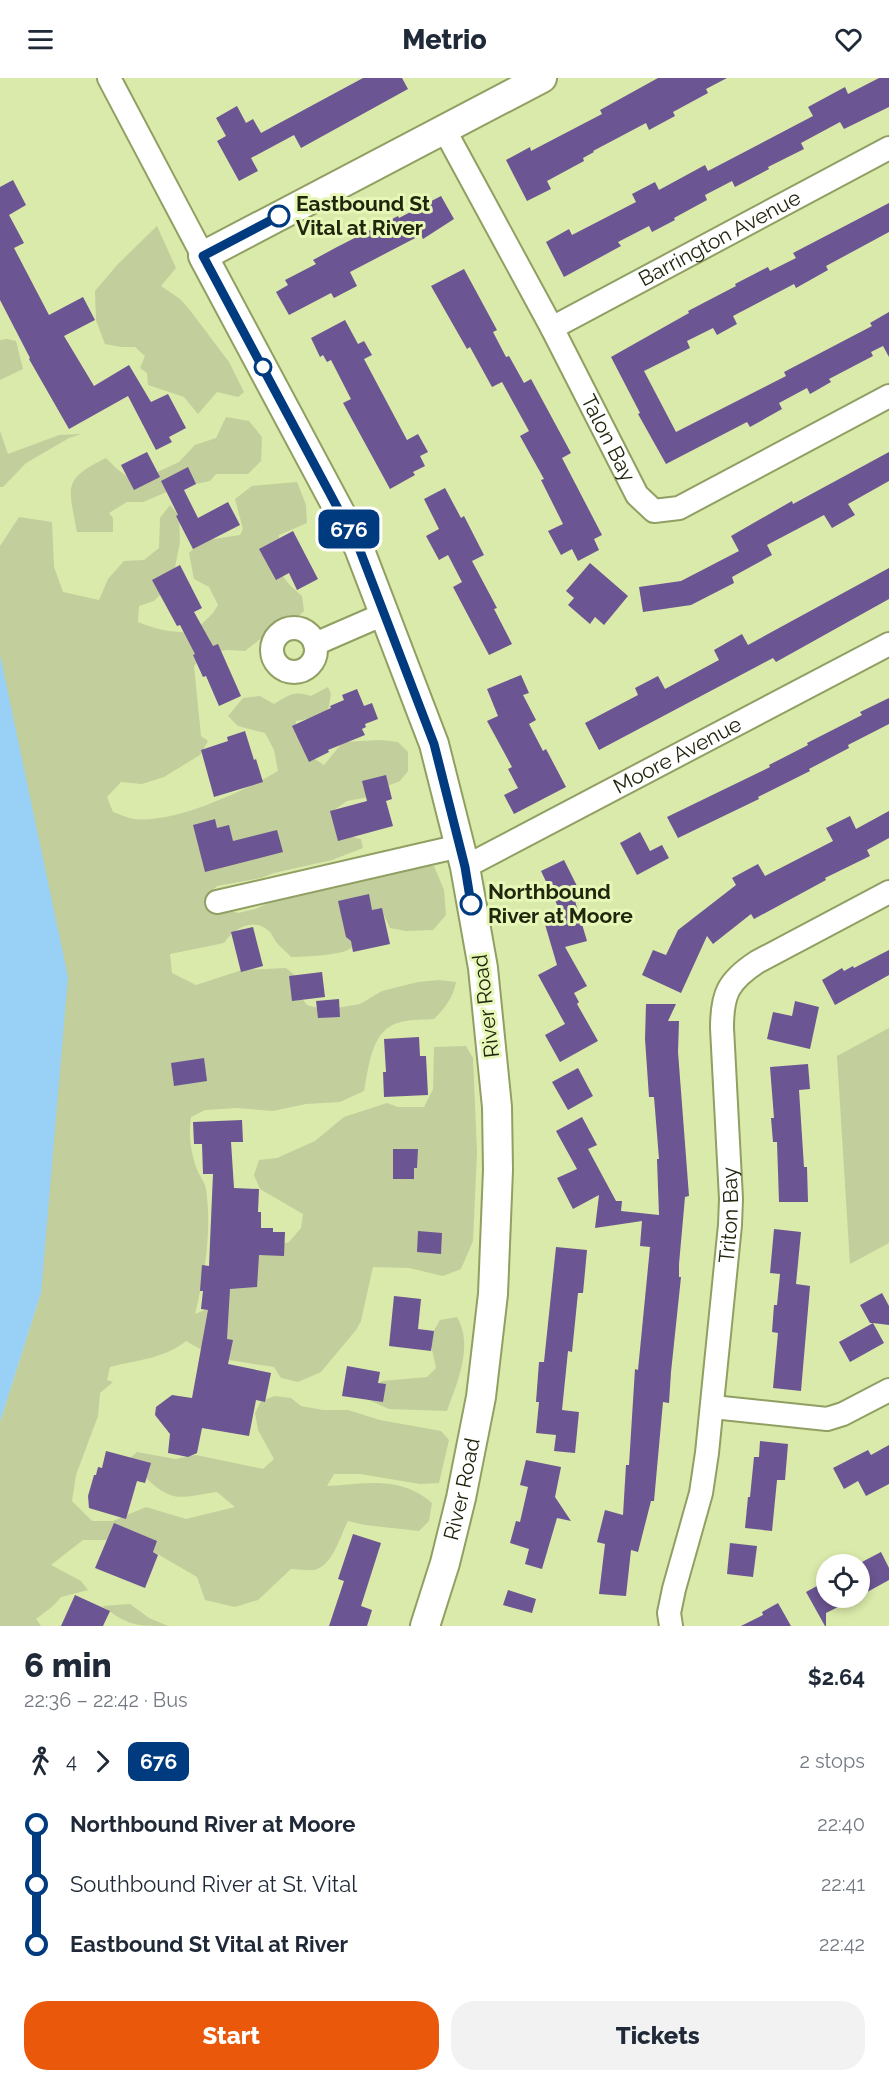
<!DOCTYPE html>
<meta charset="utf-8">
<style>
body{margin:0;font-family:Raleway,sans-serif;background:#f2f2f3;color:#1f2937;height:100vh;display:flex;flex-direction:column;font-size:22px;white-space:nowrap}
*{box-sizing:border-box;margin:0}
p{font-size:20px;color:#747a83}
.icon{flex:none;width:33px;height:33px;fill:none;stroke:currentColor;stroke-width:2;stroke-linecap:round;stroke-linejoin:round}
.map{position:relative;height:1548px;overflow:hidden}
.panel{display:flex;flex-direction:column;background:#fff;flex:1}
.panel>*{flex:none}
.badge{padding:0 12px;border-radius:9px;font-size:21px;line-height:39px}
.tools{position:absolute;left:816px;top:1476px;display:grid;gap:12px}
.tools a{display:grid;place-items:center;width:54px;height:54px;border-radius:50%;background:#fff;box-shadow:0 3px 9px #0003;font-size:30px}
.map>.badge{position:absolute;translate:-50% -50%;box-shadow:0 0 0 3px #fff}
.legs{display:flex;align-items:center;gap:9px;height:66px;padding:0 24px;font-size:20px}
.legs p{margin-inline-start:auto}
.headline{display:flex;align-items:center;justify-content:space-between;height:102px;padding:0 24px}
h1{font-size:33px;font-weight:800;line-height:45px}
.primary-button{display:flex;gap:12px;margin-top:auto;padding:12px 24px}
.primary-button a{flex:1;height:69px;border-radius:24px;background:#ea580c;color:#fff;font-size:24px;font-weight:800;line-height:69px;text-align:center}
.primary-button a+a{background:#f2f2f3;color:#1f2937}
ul{padding:0 24px;list-style:none}
li{display:flex;align-items:center;gap:21px;height:60px;font-size:22px}
li i{display:grid;place-items:center;width:9px;height:100%;margin:0 8px;background:currentColor}
li i::after{content:'';width:15px;height:15px;margin:-8px;border:4px solid;border-radius:50%;background:#fff}
li p{margin-inline-start:auto}
li:first-child i{background:linear-gradient(#0000 50%,currentColor 0)}
li:last-child i{background:linear-gradient(currentColor 50%,#0000 0)}
header{display:flex;justify-content:space-between;align-items:center;height:78px;padding:0 24px;background:#fff;font-size:27px;font-weight:800}
.map>svg:first-child{display:block}
.green{fill:#c2ce9c}
.water{fill:#98d0f6}
.building{fill:#6b5592}
.lines{fill:none;stroke-linecap:round;stroke-linejoin:round}
.minor-casing{stroke:#909f62;stroke-width:26}
.tertiary-casing{stroke:#909f62;stroke-width:32}
.minor{stroke:#fff;stroke-width:22}
.tertiary{stroke:#fff;stroke-width:28}
.line-1-casing{stroke:#fff;stroke-width:14}
.line-1{stroke:#003b80;stroke-width:9}
.stop-1-dot{fill:#fff;stroke:#003b80;stroke-width:3}
.labels{text-anchor:middle;stroke-width:6;stroke-linejoin:round;paint-order:stroke}
.stop-label{font-size:21px;font-weight:bold;fill:#20260d;stroke:#e7f7b7;text-anchor:start}
.street-label{font-size:21px;fill:#20260d;stroke:#e7f7b7}
</style>
<header><svg class="icon" aria-label="menu" viewBox="0 0 24 24"><path d="M4 6h16M4 12h16M4 18h16"/></svg>Metrio<svg class="icon" aria-label="heart" viewBox="0 0 24 24"><path d="M12 20l-8-8c-3-5 5-10 8-4 3-6 11-1 8 4z"/></svg></header>
<div class="map">
<svg width="889" height="1548" viewBox="0 0 889 1548">
<rect width="100%" height="100%" fill="#daeaaa"/>
<g class="green">
<polygon points="157,148 176,190 161,208 180,221 189,231 229,284 244,314 238,319 217,314 198,336 184,319 148,307 147,295 140,290 145,278 135,269 121,269 105,266 96,242 95,213 118,186"/>
<polygon points="7,261 16,263 23,291 0,302 0,262"/>
<path d="M226,339L249,343L262,359L261,383L248,396H216L210,403L176,410L143,424H127L109,435L113,440V454H77C69,409 61,402 106,380L117,391L128,399L149,398L179,384L195,367L216,360Z"/>
<polygon points="0,353 8,376 59,357 81,356 69,360 26,385 3,409 0,409"/>
<path d="M297,404L306,427L307,445L279,457C277,490 276,496 302,518L304,533L288,548L263,559L245,573L228,572L206,575L194,588L201,658L208,663L200,677L164,699L142,706L121,704L107,719L113,734C119,736 127,740 134,741C174,746 244,713 278,693L274,672L265,655L238,648L228,638L243,620L260,618L274,626C289,617 294,612 311,618L328,609L331,616L328,633L308,641L296,643L295,655L313,680L324,687L343,664L381,662L398,664L408,674V693L400,703L382,710L369,719L347,723L334,732L348,758L361,761L363,770L332,782L274,795L261,800L217,808L208,817L211,827L238,835L255,831L295,814L402,788H434L444,812L446,837L433,852L406,853L390,850L381,831C373,842 360,867 348,872C338,877 303,879 291,879C287,874 281,870 277,865C274,862 273,857 269,853C253,839 234,850 224,865L170,876L172,895L196,907L242,892L286,890L297,899V914L307,927L325,932L360,926L382,913L418,904L439,902L456,904C453,920 445,930 434,941C423,942 411,941 401,944C371,950 369,989 364,1013L340,1024L306,1026L273,1033L237,1030L205,1032L191,1039C188,1057 191,1077 198,1094C201,1100 205,1105 206,1111C212,1153 205,1195 195,1236L221,1225L254,1175L289,1164L301,1150L303,1136L260,1111L254,1097L259,1082L277,1080L315,1063L344,1039L387,1025L398,1029H424L433,1011L434,969L466,968L473,980L477,1074L473,1163L461,1191L443,1198L409,1190L373,1189L361,1243L356,1252L321,1294L298,1304L281,1300L274,1289L216,1280L186,1263C164,1281 136,1282 110,1289L107,1302L113,1304L100,1315L98,1338L76,1397L72,1423L92,1443H113L146,1429L186,1441L235,1429L217,1414C206,1415 184,1421 174,1418C155,1413 141,1395 130,1380L137,1374L175,1381L196,1377L263,1391L274,1381L258,1352L255,1335L261,1323L275,1318L291,1320L301,1328L323,1332H348L380,1342L441,1353L449,1362L439,1405L420,1406L360,1396H334L327,1408C365,1406 400,1397 432,1425L429,1443L419,1453L365,1447L348,1443C340,1458 333,1488 314,1492C307,1493 298,1491 291,1491L258,1522L235,1529L205,1522L197,1499L149,1471L119,1462H83L51,1487L81,1503L88,1512L61,1519L53,1528L36,1541L41,1548H0V1344L41,1215L0,578V468L19,439L52,444L54,489L63,514L99,522L108,501L124,483L144,482L159,470L160,440L170,427L179,438L180,464L174,494L165,512L154,523L139,528L138,544C157,552 173,555 194,554L213,535L218,527L209,509L194,501L189,475L201,463L240,457L243,451L235,421L252,408Z"/>
<polygon points="889,950 889,1165 850,1186 837,978"/>
<path d="M457,1239C474,1268 457,1305 447,1333L389,1331L362,1319L382,1303L427,1299L436,1290L431,1267L426,1266L440,1242Z"/>
<path d="M130,1526L149,1540L168,1548C135,1548 129,1548 102,1528Z"/>
</g>
<polygon class="water" points="0,577 68,899 41,1215 0,1344"/>
<g class="building">
<polygon points="363,0 402,0 408,11 301,70 294,57 251,80 258,93 239,103 217,63 226,58 216,40 237,28 246,45 253,41 261,55"/>
<polygon points="658,0 727,0 706,11 708,15 673,34 675,38 649,52 646,45 593,73 594,74 583,80 584,83 547,103 551,111 527,123 506,82 530,69 531,73 602,36 600,32"/>
<polygon points="879,0 889,0 889,29 844,51 840,44 801,65 804,71 768,89 769,91 735,109 732,103 705,117 707,122 674,140 675,142 652,154 649,148 618,164 621,168 564,199 546,164 569,151 572,157 636,124 632,116 655,104 659,112 705,87 708,93 813,38 808,29 845,9 848,16"/>
<polygon points="13,102 26,127 9,137 24,165 14,170 49,237 83,219 95,242 64,258 94,308 129,287 151,324 168,316 186,350 169,359 172,364 156,372 128,318 69,351 29,281 30,280 0,222 0,109"/>
<polygon points="441,118 454,141 423,161 421,157 350,194 357,208 334,220 331,215 289,237 276,214 288,207 285,202 316,186 313,182 337,169 398,138 399,140"/>
<polygon points="889,125 889,154 826,188 828,192 796,210 794,206 733,238 737,246 717,257 713,250 687,263 690,270 644,293 676,354 786,298 784,294 872,248 870,245 889,234 889,279 883,268 871,274 873,278 829,301 831,304 810,316 807,310 779,325 782,331 750,349 747,344 666,386 638,336 640,335 611,279 689,235 688,233 736,208 735,206 768,189 770,193 796,180 793,175"/>
<polygon points="464,191 497,252 493,254 506,279 509,278 524,305 531,301 571,375 562,380 602,457 594,461 599,472 578,483 572,471 561,477 548,453 563,446 541,402 544,401 520,358 529,353 502,304 492,309 470,269 467,271 431,208"/>
<polygon points="345,242 358,266 364,263 372,277 364,281 407,362 418,356 428,374 420,378 425,388 413,394 415,397 390,411 343,325 351,321 331,282 327,284 323,277 320,279 311,260"/>
<polygon points="147,374 160,399 134,412 121,387"/>
<polygon points="889,374 889,403 848,426 855,437 832,450 824,437 767,467 772,477 732,499 734,505 691,527 643,534 639,509 681,503 739,473 731,458 792,423 793,426"/>
<polygon points="188,389 196,406 184,412 198,440 228,424 240,447 193,471 176,438 178,437 161,403"/>
<polygon points="445,410 461,440 464,438 484,477 472,483 497,530 494,531 512,566 489,577 453,509 462,504 448,477 439,482 426,458 439,451 424,421"/>
<polygon points="293,453 318,501 297,512 289,495 276,502 259,471"/>
<polygon points="590,485 628,518 604,547 595,539 590,546 568,527 574,520 566,513"/>
<polygon points="180,487 202,530 194,534 213,568 218,566 241,618 219,628 206,598 203,599 193,577 195,576 180,547 177,548 152,502"/>
<polygon points="889,490 889,521 776,584 773,580 599,672 585,645 638,617 635,610 658,598 665,611 719,582 714,572 742,556 748,567"/>
<polygon points="521,597 529,615 523,617 536,642 529,646 543,673 546,671 566,709 514,736 504,717 518,710 508,691 512,689 487,643 498,638 487,611"/>
<polygon points="357,611 364,628 372,625 378,641 365,646 366,649 362,651 365,657 328,672 329,674 309,684 292,648 331,630 330,628 344,622 342,617"/>
<polygon points="889,620 889,646 848,667 849,670 809,691 810,693 758,719 759,721 678,760 667,739 770,689 769,687 808,667 807,665 862,637 860,634"/>
<polygon points="245,653 254,682 256,681 263,704 214,719 201,672 228,663 227,659"/>
<polygon points="386,697 392,721 386,723 393,748 338,763 330,733 367,723 362,703"/>
<polygon points="889,733 889,760 867,772 870,778 825,800 826,802 754,841 751,836 713,866 707,858 681,915 642,897 653,872 666,877 678,852 736,807 732,800 758,786 765,798 833,763 826,750 850,738 856,751"/>
<polygon points="215,741 217,750 229,747 233,763 277,752 283,774 205,794 193,747"/>
<polygon points="640,754 650,773 662,767 669,780 637,797 620,765"/>
<polygon points="564,782 580,814 573,816 587,863 565,869 587,908 574,915 579,924 577,926 598,963 560,984 545,957 565,946 538,897 557,887 544,843 550,841 553,846 560,844 557,834 560,833 541,793"/>
<polygon points="369,816 372,832 382,830 390,866 353,874 351,863 346,859 338,823"/>
<polygon points="253,849 263,888 241,894 231,854"/>
<polygon points="889,872 889,897 835,927 822,902 842,890 844,893 853,888 854,890"/>
<polygon points="322,894 325,919 292,923 289,898"/>
<polygon points="339,921 340,939 318,940 316,923"/>
<polygon points="795,923 819,929 810,971 767,961 773,934 792,938"/>
<polygon points="646,926 676,926 668,943 679,943 678,974 689,1118 685,1119 679,1186 679,1199 681,1199 671,1294 669,1325 663,1324 654,1423 651,1423 638,1474 631,1472 626,1518 599,1516 605,1466 597,1464 605,1432 623,1437 626,1387 629,1387 635,1291 638,1292 650,1169 640,1168 642,1143 595,1150 599,1117 573,1131 557,1100 577,1091 556,1053 582,1039 597,1067 588,1071 616,1123 622,1123 621,1133 659,1137 657,1081 659,1081 654,1019 649,1019 645,961"/>
<polygon points="419,959 420,978 426,978 428,1017 384,1019 383,994 386,994 384,961"/>
<polygon points="204,980 207,1003 174,1008 171,985"/>
<polygon points="808,986 810,1011 799,1012 804,1089 807,1089 808,1124 779,1124 777,1064 773,1064 771,1040 774,1040 770,989"/>
<polygon points="578,990 593,1018 568,1032 552,1004"/>
<polygon points="242,1042 243,1064 231,1064 234,1110 259,1111 258,1134 261,1134 261,1150 273,1150 273,1154 285,1154 284,1178 259,1177 257,1209 230,1211 227,1261 233,1262 228,1286 271,1295 265,1324 256,1322 249,1358 202,1350 197,1375 188,1379 168,1375 170,1356 155,1337 156,1329 172,1317 192,1320 208,1232 201,1231 203,1213 200,1213 202,1187 209,1188 213,1096 203,1096 202,1066 194,1066 193,1044"/>
<polygon points="393,1071 418,1071 417,1090 414,1090 414,1101 393,1101"/>
<polygon points="774,1151 801,1154 796,1206 810,1208 801,1313 773,1310 778,1255 772,1254 774,1227 777,1227 780,1196 770,1195"/>
<polygon points="418,1153 442,1155 441,1176 417,1174"/>
<polygon points="556,1169 587,1172 583,1215 578,1215 572,1274 568,1273 562,1332 579,1334 575,1375 554,1373 556,1357 536,1355 539,1324 536,1324 539,1284 544,1284"/>
<polygon points="882,1215 889,1228 889,1247 873,1245 884,1265 850,1284 839,1264 873,1245 870,1245 860,1227"/>
<polygon points="394,1218 421,1221 418,1251 434,1253 431,1273 389,1268"/>
<polygon points="347,1288 380,1294 378,1305 386,1306 383,1324 342,1318"/>
<polygon points="760,1363 788,1366 785,1402 777,1402 772,1453 745,1450 748,1419 750,1419 754,1379 759,1379"/>
<polygon points="889,1367 889,1406 866,1418 858,1403 844,1411 833,1390 868,1372 871,1377"/>
<polygon points="106,1373 151,1385 145,1405 137,1403 126,1441 89,1430 88,1418 94,1397 96,1397 98,1389 102,1390"/>
<polygon points="526,1382 561,1389 555,1419 571,1443 557,1440 542,1491 525,1486 529,1471 510,1465 516,1443 520,1444 528,1409 520,1407"/>
<polygon points="114,1445 157,1463 153,1474 158,1477 145,1510 95,1490"/>
<polygon points="353,1456 381,1465 361,1528 372,1532 367,1548 329,1548 344,1503 338,1501"/>
<polygon points="730,1465 757,1468 753,1499 727,1496"/>
<polygon points="881,1474 889,1490 889,1502 860,1518 860,1485"/>
<polygon points="826,1503 826,1520 856,1520 826,1535 826,1548 825,1548 806,1514"/>
<polygon points="508,1512 536,1521 532,1535 503,1527"/>
<polygon points="75,1517 110,1533 103,1548 61,1548"/>
<polygon points="778,1525 791,1548 741,1548 763,1537 762,1534"/>
</g>
<g class="lines">
<defs>
<g id="minor">
<polyline points="109,0 203,178"/>
<path id="s1" d="M444,51L552,250L637,417L654,433L679,430L889,318"/>
<path id="s2" d="M552,250L889,70"/>
<circle cx="294" cy="572" r="22"/>
<polyline points="315,566 384,536"/>
<path id="s3" d="M465,789L889,566"/>
<polyline points="217,824 460,768"/>
<polyline points="713,1329 827,1341 843,1336 889,1312"/>
<path id="s4" d="M671,1548L669,1535L674,1511L701,1415L707,1375L730,1147L731,1121L722,950C722,916 728,903 757,884L889,814"/>
</g>
<g id="tertiary">
<path id="s5" d="M425,1548L445,1485L461,1420L481,1319L493,1216L498,1092L497,1029L483,890L465,789L434,666L359,470L203,178L542,0"/>
</g>
</defs>
<use href="#minor" class="minor-casing"/>
<use href="#tertiary" class="tertiary-casing"/>
<use href="#minor" class="minor"/>
<use href="#tertiary" class="tertiary"/>
</g>
<g class="lines">
<defs>
<polyline id="line-1" points="279,138 203,178 359,470 434,666 465,789 471,826"/>
</defs>
<use href="#line-1" class="line-1-casing"/>
<use href="#line-1" class="line-1"/>
</g>
<g class="stop-1-dot">
<circle cx="279" cy="138" r="10"/>
<circle cx="263" cy="289" r="8"/>
<circle cx="471" cy="826" r="10"/>
</g>
<g class="labels">
<g class="stop-label">
<text x="296" y="133">Eastbound St<tspan x="296" dy="24">Vital at River</tspan></text>
<text x="488" y="821">Northbound<tspan x="488" dy="24">River at Moore</tspan></text>
</g>
<g class="street-label">
<text dy="7" stroke="none"><textPath href="#s2" startOffset="190">Barrington Avenue</textPath></text>
<text dy="7" stroke="none"><textPath href="#s1" startOffset="350">Talon Bay</textPath></text>
<text dy="7" stroke="none"><textPath href="#s3" startOffset="240">Moore Avenue</textPath></text>
<text transform="translate(486 928) rotate(-97)" y="7">River Road</text>
<text dy="7" stroke="none"><textPath href="#s4" startOffset="417">Triton Bay</textPath></text>
<text dy="7" stroke="none"><textPath href="#s5" startOffset="142">River Road</textPath></text>
</g>
</g>
</svg>
<div class="tools">
<a><svg class="icon" aria-label="locate" viewBox="0 0 24 24"><circle cx="12" cy="12" r="6"/><path d="M12 2v4M12 18v4M2 12h4M18 12h4"/></svg></a>
</div>
<b class="badge" style="left:349px;top:451px;background:#003b80;color:#fff">676</b>
</div>
<section class="panel">
<div class="headline"><div><h1>6 min</h1><p>22:36 – 22:42 · Bus</p></div><b>$2.64</b></div>
<div class="legs"><svg class="icon" aria-label="walk" viewBox="0 0 24 24"><circle cx="13" cy="4" r="2"/><path d="M13 8l-2 6 4 7M11 14l-3 7M7 12l3-4h3l4 4"/></svg>4<svg class="icon" aria-label="forward" viewBox="0 0 24 24"><path d="M9 5l7 7-7 7"/></svg><b class="badge" style="background:#003b80;color:#fff">676</b><p>2 stops</p></div>
<ul>
<li><i style="color:#003b80"></i><b>Northbound River at Moore</b><p>22:40</p></li>
<li><i style="color:#003b80"></i><span>Southbound River at St. Vital</span><p>22:41</p></li>
<li><i style="color:#003b80"></i><b>Eastbound St Vital at River</b><p>22:42</p></li>
</ul>
<div class="primary-button"><a>Start</a><a>Tickets</a></div>
</section>
